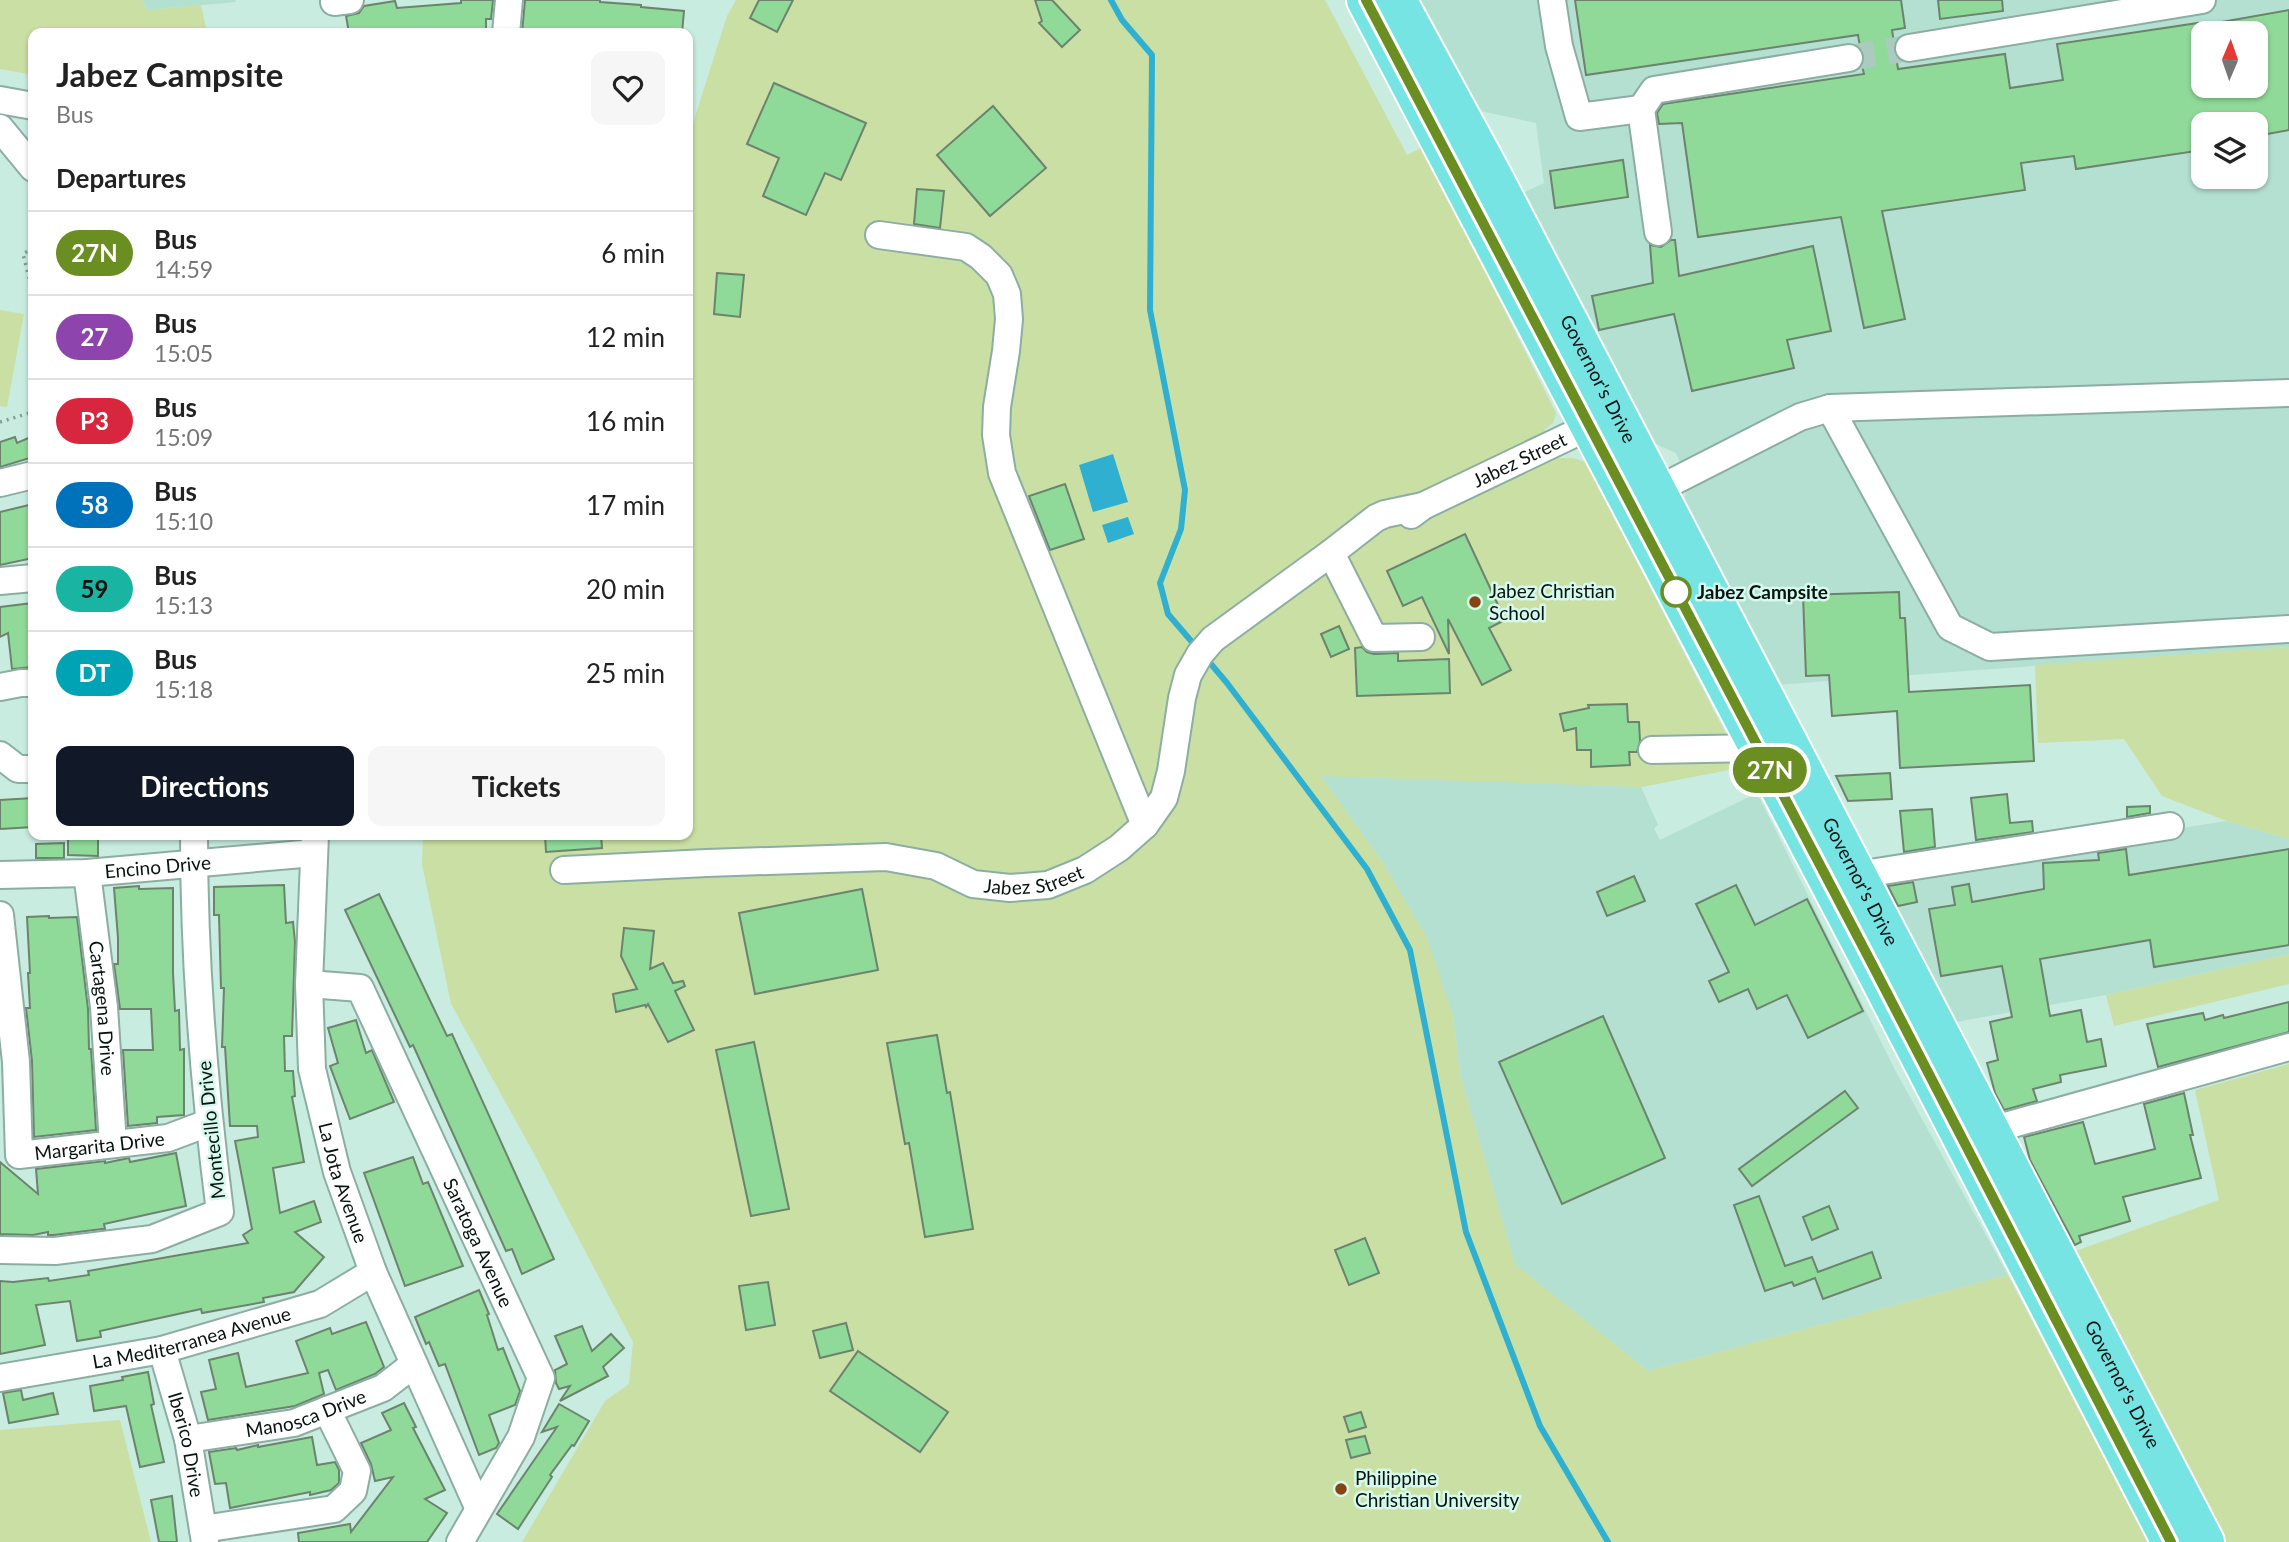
<!DOCTYPE html>
<style>
body{margin:0;font-family:Lato,sans-serif;background:#f6f6f6;color:#222;height:100vh;display:flex;flex-direction:column;font-size:26px;white-space:nowrap}
*{box-sizing:border-box;margin:0}
p{font-size:23px;color:#767676}
.icon{flex:none;width:38px;height:38px;fill:none;stroke:currentColor;stroke-width:2;stroke-linecap:round;stroke-linejoin:round}
.map{position:relative;flex:1;overflow:hidden}
.details{position:absolute;left:28px;top:28px;width:665px;height:812px;display:flex;flex-direction:column;background:#fff;border-radius:14px;box-shadow:0 2px 5px #0004}
.details>*{flex:none}
.badge{padding:0 14px;border-radius:23px;font-size:24px;line-height:46px}
.needle{width:46px;rotate:2deg}
.buttons{position:absolute;left:2191px;top:21px;display:grid;gap:14px}
.buttons a{display:grid;place-items:center;width:77px;height:77px;border-radius:14px;background:#fff;box-shadow:0 2px 5px #0004;font-size:35px}
.map>.badge{position:absolute;translate:-50% -50%;box-shadow:0 0 0 4px #fff}
h2{padding:0 28px;font-size:26px;line-height:63px}
.round{display:grid;place-items:center;flex:none;width:74px;height:74px;border-radius:14px;background:#f6f6f6}
.headline{display:flex;align-items:center;justify-content:space-between;height:119px;padding:0 28px}
h1{font-size:33px;font-weight:700;line-height:52px}
.action{display:flex;gap:14px;margin-top:auto;padding:14px 28px}
.action a{flex:1;height:80px;border-radius:14px;background:#111827;color:#fff;font-size:28px;font-weight:700;line-height:80px;text-align:center}
.action a+a{background:#f6f6f6;color:#222}
ul{padding:0;list-style:none}
li{display:flex;align-items:center;gap:21px;height:84px;padding:0 28px;border-top:2px solid #e0e0e0}
li div{flex:1}
li b{display:block;font-size:26px}
li em{font-style:normal}
li .badge{min-width:77px;font-weight:700;text-align:center}
.map>svg:first-child{display:block}
.built{fill:#b4e0d1;fill-rule:evenodd}
.green{fill:#cadfa4}
.water{fill:#2fb0d1}
.lines{fill:none;stroke-linecap:round;stroke-linejoin:round}
.stream{stroke:#2fb0d1;stroke-width:6}
.building{fill:#90da99;stroke:#6c836e;stroke-width:2}
.minor-tunnel{stroke:#abcbc0;stroke-width:26;stroke-dasharray:26 13;stroke-linecap:butt}
.minor-casing{stroke:#8caea2;stroke-width:30}
.highway-casing{stroke:#fff;stroke-width:42}
.path{stroke:#819c92;stroke-width:3.5;stroke-dasharray:2 5;stroke-linecap:butt}
.minor{stroke:#fff;stroke-width:26}
.highway{stroke:#77e4e4;stroke-width:38}
.line-casing{stroke:#fff;stroke-width:16}
.line{stroke:#6b8e23;stroke-width:10}
.stop-dot{fill:#fff;stroke:#6b8e23;stroke-width:3.5}
.poi-dot{fill:#864412;stroke:#d5f9ec;stroke-width:2.5}
.labels{text-anchor:middle;stroke-width:5;stroke-linejoin:round;paint-order:stroke}
.street-label{font-size:19px;fill:#07130f;stroke:#d5f9ec}
.poi-label{font-size:19px;fill:#07130f;stroke:#d5f9ec;text-anchor:start}
.stop-label{font-size:19px;font-weight:bold;fill:#07130f;stroke:#d5f9ec;text-anchor:start}
</style>
<div class="map">
<svg width="2289" height="1542" viewBox="0 0 2289 1542">
<rect width="100%" height="100%" fill="#c8ecdf"/>
<g class="built">
<polygon points="142,0 235,0 236,2 147,10"/>
<path d="M1417,0H2289V647L1776,685L1682,506L1689,483L1676,453L1649,441L1521,194L1544,183L1536,123L1476,110ZM2203,33H2256V86H2203ZM2203,124H2256V177H2203Z"/>
<polygon points="1585,462 1743,767 1641,787 1658,825 1654,828 1660,840 1757,793 1895,1070 2008,1275 1648,1371 1515,1265 1460,1074 1453,1015 1383,863 1320,775"/>
<polygon points="2227,821 2289,839 2289,954 2106,995 1956,1022 1877,875"/>
</g>
<g class="green">
<polygon points="0,0 142,0 147,10 201,5 207,33 33,33 33,75 0,69"/>
<polygon points="736,0 1325,0 1407,155 1423,147 1556,413 1553,423 1544,430 1558,458 1573,458 1585,462 1743,767 1641,787 1321,776 1383,863 1426,936 1453,1015 1460,1074 1515,1264 1648,1371 2008,1275 2148,1542 522,1542 605,1401 629,1384 633,1342 532,1150 451,1004 422,864 423,835 688,835 688,139 727,16"/>
<polygon points="0,310 24,314 7,407 0,406"/>
<polygon points="2289,647 2289,839 2227,821 2162,796 2124,739 2038,743 2035,665"/>
<polygon points="2289,954 2289,984 2114,1026 2106,995"/>
<polygon points="2289,1064 2289,1542 2220,1542 2064,1255 2219,1200 2195,1090"/>
<polygon points="120,1420 151,1542 0,1542 0,1430"/>
</g>
<g class="water">
<polygon points="1113,454 1128,502 1093,512 1079,465"/>
<polygon points="1128,517 1134,534 1108,543 1102,525"/>
</g>
<g class="lines">
<g class="stream">
<polyline points="1111,0 1122,20 1152,55 1150,310 1185,490 1181,529 1160,583 1168,614 1198,649"/>
<polyline points="1205,657 1227,683 1367,869 1410,950 1466,1232 1540,1426 1608,1542"/>
</g>
</g>
<g class="building">
<polygon points="461,0 493,0 491,19 486,19 486,31 462,30 462,33 349,33 346,16 359,13 364,6 395,1 397,8 461,3"/>
<polygon points="525,0 600,0 600,2 641,5 641,7 684,11 682,33 522,33"/>
<polygon points="759,0 793,0 777,32 750,18"/>
<polygon points="1035,0 1052,0 1080,30 1062,47 1039,23 1042,21"/>
<polygon points="1575,0 1901,0 1905,28 1892,30 1898,69 2005,54 2010,88 2063,80 2057,44 2198,23 2203,54 2203,86 2256,86 2256,33 2211,33 2210,24 2289,10 2289,130 2256,136 2256,124 2203,124 2203,150 2076,169 2074,156 2021,163 2025,190 1882,211 1905,319 1864,328 1841,217 1698,237 1682,123 1659,124 1657,113 1663,104 1864,74 1862,66 1865,56 1860,47 1858,35 1586,75"/>
<polygon points="1938,0 2002,0 2003,11 1940,19"/>
<polygon points="774,83 866,123 841,180 825,173 806,215 763,196 779,158 747,144"/>
<polygon points="993,106 1046,168 990,216 937,155"/>
<polygon points="1623,160 1628,197 1555,208 1550,171"/>
<polygon points="917,189 944,191 940,228 914,224"/>
<polygon points="1671,240 1675,240 1679,276 1813,246 1831,331 1787,340 1794,368 1692,391 1674,314 1599,330 1592,296 1653,283 1650,245 1661,247"/>
<polygon points="717,273 744,275 740,317 714,314"/>
<polygon points="33,436 33,457 0,467 0,442 15,437 17,443"/>
<polygon points="1065,484 1084,539 1050,550 1029,496"/>
<polygon points="33,504 33,558 0,565 0,512"/>
<polygon points="1465,534 1505,620 1489,628 1511,670 1482,685 1448,619 1449,654 1422,597 1403,606 1387,571"/>
<polygon points="1899,592 1900,618 1905,618 1909,692 2030,685 2034,761 1900,768 1897,711 1832,716 1829,675 1806,676 1803,595"/>
<polygon points="33,603 33,667 12,669 8,633 0,637 0,607"/>
<polygon points="1339,626 1349,649 1331,657 1321,634"/>
<polygon points="1362,647 1367,652 1374,654 1398,653 1398,661 1449,659 1450,693 1357,696 1355,648"/>
<polygon points="1627,704 1628,722 1639,722 1640,741 1637,752 1629,752 1630,765 1591,767 1591,750 1577,750 1576,728 1564,731 1560,714 1589,708 1588,705"/>
<polygon points="1890,773 1892,799 1848,801 1836,776"/>
<polygon points="2007,794 2010,823 2032,821 2033,832 1976,840 1971,798"/>
<polygon points="33,798 33,827 0,829 0,800"/>
<polygon points="2150,806 2150,813 2127,817 2127,807"/>
<polygon points="1932,809 1935,847 1904,852 1900,811"/>
<polygon points="68,835 98,835 98,856 68,855"/>
<polygon points="545,835 601,835 602,848 546,852"/>
<polygon points="64,843 64,858 36,858 36,844"/>
<polygon points="2126,849 2129,875 2289,849 2289,945 2154,967 2150,940 2040,959 2050,1016 2081,1010 2087,1042 2101,1039 2106,1066 2060,1075 2061,1082 2033,1089 2037,1101 2004,1110 1995,1093 1987,1063 1998,1060 1990,1022 2012,1017 2002,966 1941,976 1929,909 1955,905 1952,887 1969,884 1972,902 2044,889 2043,863 2099,860 2098,853"/>
<polygon points="1634,876 1645,901 1607,916 1597,892"/>
<polygon points="1913,882 1917,902 1898,906 1888,886"/>
<polygon points="284,885 286,923 293,922 295,942 292,1036 284,1036 285,1071 293,1071 295,1096 292,1097 304,1162 273,1168 280,1213 314,1201 321,1222 295,1232 324,1257 294,1292 263,1298 264,1302 202,1313 201,1309 100,1331 101,1337 77,1341 70,1301 36,1305 45,1345 0,1354 0,1281 13,1282 48,1278 49,1281 89,1275 88,1271 248,1243 243,1235 252,1229 235,1141 258,1137 257,1126 230,1126 225,1047 222,1047 224,988 221,988 219,915 214,915 214,887"/>
<polygon points="1736,885 1755,925 1807,899 1863,1011 1808,1038 1787,995 1757,1009 1748,989 1719,1002 1709,981 1729,972 1696,904"/>
<polygon points="139,886 139,889 173,888 173,973 175,1011 179,1010 180,1050 184,1049 184,1115 157,1117 157,1123 128,1126 123,1050 153,1050 151,1009 120,1009 114,964 118,964 118,938 114,888"/>
<polygon points="862,889 878,970 755,994 739,913"/>
<polygon points="379,894 447,1036 452,1034 554,1259 522,1274 512,1249 506,1251 413,1045 410,1047 345,910"/>
<polygon points="49,916 49,918 77,917 88,1009 89,1049 91,1049 96,1130 34,1137 32,1061 26,1008 30,1008 28,973 30,973 27,917"/>
<polygon points="624,928 654,931 650,969 663,963 673,983 683,981 685,986 675,991 694,1030 668,1042 648,1004 646,1007 645,1005 616,1012 613,994 637,989 621,956"/>
<polygon points="2289,1002 2289,1032 2158,1067 2147,1024 2203,1013 2205,1020 2223,1015 2224,1018"/>
<polygon points="1603,1016 1665,1158 1562,1204 1499,1062"/>
<polygon points="356,1020 366,1053 372,1050 394,1102 350,1119 330,1066 338,1063 328,1028"/>
<polygon points="937,1035 947,1093 950,1092 973,1229 925,1237 909,1143 905,1144 887,1043"/>
<polygon points="754,1042 789,1209 751,1216 716,1050"/>
<polygon points="1845,1091 1858,1108 1752,1186 1739,1169"/>
<polygon points="2184,1093 2193,1135 2190,1135 2201,1178 2123,1197 2130,1221 2079,1236 2081,1242 2075,1245 2030,1160 2024,1137 2083,1122 2095,1164 2155,1149 2144,1104"/>
<polygon points="176,1153 186,1206 104,1224 105,1229 102,1229 54,1235 48,1235 48,1232 33,1235 0,1234 0,1162 38,1194 36,1169 105,1161 105,1163 129,1158 130,1162"/>
<polygon points="413,1157 423,1184 428,1182 463,1266 405,1286 364,1173"/>
<polygon points="1759,1196 1785,1266 1812,1257 1818,1272 1872,1252 1881,1278 1823,1299 1815,1278 1794,1286 1792,1282 1765,1291 1734,1205"/>
<polygon points="1829,1206 1838,1229 1812,1240 1803,1217"/>
<polygon points="1365,1238 1379,1273 1349,1285 1335,1250"/>
<polygon points="768,1282 775,1325 746,1330 739,1286"/>
<polygon points="479,1290 489,1314 487,1315 498,1350 503,1348 520,1391 515,1405 489,1415 499,1443 496,1448 479,1455 445,1364 439,1366 429,1342 426,1344 415,1317"/>
<polygon points="366,1322 384,1367 375,1374 336,1390 328,1370 319,1373 324,1394 295,1406 208,1420 201,1392 216,1389 209,1360 238,1353 246,1387 308,1373 296,1341 330,1328 332,1334"/>
<polygon points="846,1323 853,1350 820,1358 813,1331"/>
<polygon points="582,1326 592,1351 611,1334 624,1348 603,1367 608,1376 560,1401 570,1386 559,1389 556,1383 555,1370 567,1364 555,1336"/>
<polygon points="858,1351 948,1412 920,1452 830,1391"/>
<polygon points="148,1372 154,1404 151,1405 164,1462 140,1467 126,1406 94,1411 90,1386 123,1380 122,1377"/>
<polygon points="21,1390 23,1400 53,1393 58,1414 9,1423 3,1393"/>
<polygon points="404,1403 416,1427 413,1428 445,1490 425,1499 447,1513 427,1542 299,1542 298,1533 350,1524 351,1532 393,1477 375,1481 371,1464 361,1443 391,1430 382,1413"/>
<polygon points="559,1404 589,1421 574,1446 572,1445 550,1475 552,1477 518,1529 497,1514 557,1427 542,1432"/>
<polygon points="1361,1412 1366,1427 1349,1432 1344,1417"/>
<polygon points="1365,1436 1370,1453 1351,1458 1346,1440"/>
<polygon points="312,1437 317,1465 335,1462 339,1470 339,1483 331,1490 310,1495 310,1492 230,1508 226,1483 215,1484 209,1452 236,1448 237,1450 258,1445 258,1447"/>
<polygon points="172,1496 177,1542 159,1542 151,1500"/>
</g>
<g class="lines">
<polyline class="minor-tunnel" points="1849,58 1909,48"/>
<defs>
<g id="minor">
<polyline points="1552,0 1559,46 1579,117 1641,109 1654,90 1849,58"/>
<polyline points="334,2 350,0"/>
<polyline points="506,33 509,0"/>
<polyline points="1909,48 2202,0"/>
<polyline points="0,100 33,106"/>
<polyline points="1641,109 1658,232"/>
<polyline points="0,128 33,168"/>
<polyline points="879,235 966,247 981,257 999,275 1007,294 1009,319 1006,351 997,407 996,435 1002,473 1145,825"/>
<polyline points="1830,408 1950,627 1990,647 2289,629"/>
<polyline points="0,483 33,475"/>
<polyline points="1643,497 1800,417 1830,408 2289,393"/>
<path id="s1" d="M1411,515L1423,506L1605,419"/>
<polyline points="1331,553 1374,638 1421,637"/>
<polyline points="0,581 33,578"/>
<polyline points="0,687 21,683 33,683"/>
<polyline points="1652,750 1758,748"/>
<polyline points="0,755 18,769 33,769"/>
<path id="s2" d="M315,835L309,984L312,1069L337,1172L373,1272L478,1507"/>
<path id="s3" d="M564,870L707,863L886,857L936,866L973,884L1010,888L1048,885L1085,870L1119,848L1145,825L1164,798L1171,771L1182,698L1188,675L1200,654L1213,639L1331,553L1376,518L1385,514L1423,506"/>
<path id="s4" d="M87,873L104,1007L113,1144"/>
<path id="s5" d="M0,875L87,873L314,853"/>
<polyline points="1857,875 2170,826"/>
<path id="s6" d="M0,915L16,1062L19,1155L168,1138L208,1123"/>
<path id="s7" d="M309,984L360,988L541,1378L521,1437L460,1542"/>
<polyline points="1977,1134 2289,1047"/>
<path d="M0,1250L55,1251L152,1239L220,1212C204,1087 194,961 194,835"/>
<path id="s8" d="M162,1350L188,1439L205,1542"/>
<path id="s9" d="M0,1378L162,1350L320,1304L373,1272"/>
<path id="s10" d="M188,1439L294,1423L383,1388L414,1364"/>
<polyline points="203,1529 334,1509 353,1491 357,1471 327,1410"/>
</g>
<g id="highway">
<polyline points="1366,0 1872,964 2171,1542"/>
<path id="s11" d="M1397,0L1489,169L2205,1542"/>
</g>
</defs>
<use href="#minor" class="minor-casing"/>
<use href="#highway" class="highway-casing"/>
<g class="path">
<polyline points="33,248 23,254 33,293"/>
<polyline points="0,422 33,412"/>
</g>
<use href="#minor" class="minor"/>
<use href="#highway" class="highway"/>
</g>
<g class="lines">
<defs>
<polyline id="line" points="1366,0 1872,964 2171,1542"/>
</defs>
<use href="#line" class="line-casing"/>
<use href="#line" class="line"/>
</g>
<circle class="stop-dot" cx="1676" cy="592" r="14"/>
<g class="poi-dot">
<circle cx="1475" cy="602" r="7"/>
<circle cx="1341" cy="1489" r="7"/>
</g>
<g class="labels">
<g class="street-label">
<text dy="7" stroke="none"><textPath href="#s11" startOffset="429">Governor's Drive</textPath></text>
<text dy="7" stroke="none"><textPath href="#s1" startOffset="122">Jabez Street</textPath></text>
<text dy="7" stroke="none"><textPath href="#s5" startOffset="158">Encino Drive</textPath></text>
<text dy="7" stroke="none"><textPath href="#s3" startOffset="476">Jabez Street</textPath></text>
<text dy="7" stroke="none"><textPath href="#s11" startOffset="996">Governor's Drive</textPath></text>
<text dy="7" stroke="none"><textPath href="#s4" startOffset="136">Cartagena Drive</textPath></text>
<text transform="translate(211 1130) rotate(-96)" y="7">Montecillo Drive</text>
<text dy="7" stroke="none"><textPath href="#s6" startOffset="322">Margarita Drive</textPath></text>
<text dy="7" stroke="none"><textPath href="#s2" startOffset="352">La Jota Avenue</textPath></text>
<text dy="7" stroke="none"><textPath href="#s7" startOffset="332">Saratoga Avenue</textPath></text>
<text dy="7" stroke="none"><textPath href="#s9" startOffset="196">La Mediterranea Avenue</textPath></text>
<text dy="7" stroke="none"><textPath href="#s11" startOffset="1563">Governor's Drive</textPath></text>
<text dy="7" stroke="none"><textPath href="#s10" startOffset="121">Manosca Drive</textPath></text>
<text dy="7" stroke="none"><textPath href="#s8" startOffset="98">Iberico Drive</textPath></text>
</g>
<g class="poi-label">
<text x="1489" y="598">Jabez Christian<tspan x="1489" dy="22">School</tspan></text>
<text x="1355" y="1485">Philippine<tspan x="1355" dy="22">Christian University</tspan></text>
</g>
<g class="stop-label">
<text x="1697" y="599">Jabez Campsite</text>
</g>
</g>
</svg>
<div class="buttons">
<a><svg class="needle" viewBox="-14 -14 28 28"><path d="M0-13l5 13h-10z" fill="#e53935"/><path d="M0 13l5-13h-10z" fill="#767676"/></svg></a>
<a><svg class="icon" aria-label="layers" viewBox="0 0 24 24"><path d="M12 4l9 5-9 5-9-5zM3 14l9 5 9-5"/></svg></a>
</div>
<b class="badge" style="left:1770px;top:770px;background:#6b8e23;color:#fff">27N</b>
<section class="details">
<div class="headline"><div><h1>Jabez Campsite</h1><p>Bus</p></div><a class="round"><svg class="icon" aria-label="heart" viewBox="0 0 24 24"><path d="M12 20l-8-8c-3-5 5-10 8-4 3-6 11-1 8 4z"/></svg></a></div>
<h2>Departures</h2>
<ul>
<li><span class="badge" style="background:#6b8e23;color:#fff">27N</span><div><b>Bus</b><p>14:59</p></div><em>6 min</em></li>
<li><span class="badge" style="background:#8e44ad;color:#fff">27</span><div><b>Bus</b><p>15:05</p></div><em>12 min</em></li>
<li><span class="badge" style="background:#d7263d;color:#fff">P3</span><div><b>Bus</b><p>15:09</p></div><em>16 min</em></li>
<li><span class="badge" style="background:#0072bc;color:#fff">58</span><div><b>Bus</b><p>15:10</p></div><em>17 min</em></li>
<li><span class="badge" style="background:#1ab4a2;color:#111">59</span><div><b>Bus</b><p>15:13</p></div><em>20 min</em></li>
<li><span class="badge" style="background:#00a3b4;color:#fff">DT</span><div><b>Bus</b><p>15:18</p></div><em>25 min</em></li>
</ul>
<div class="action"><a>Directions</a><a>Tickets</a></div>
</section>
</div>
